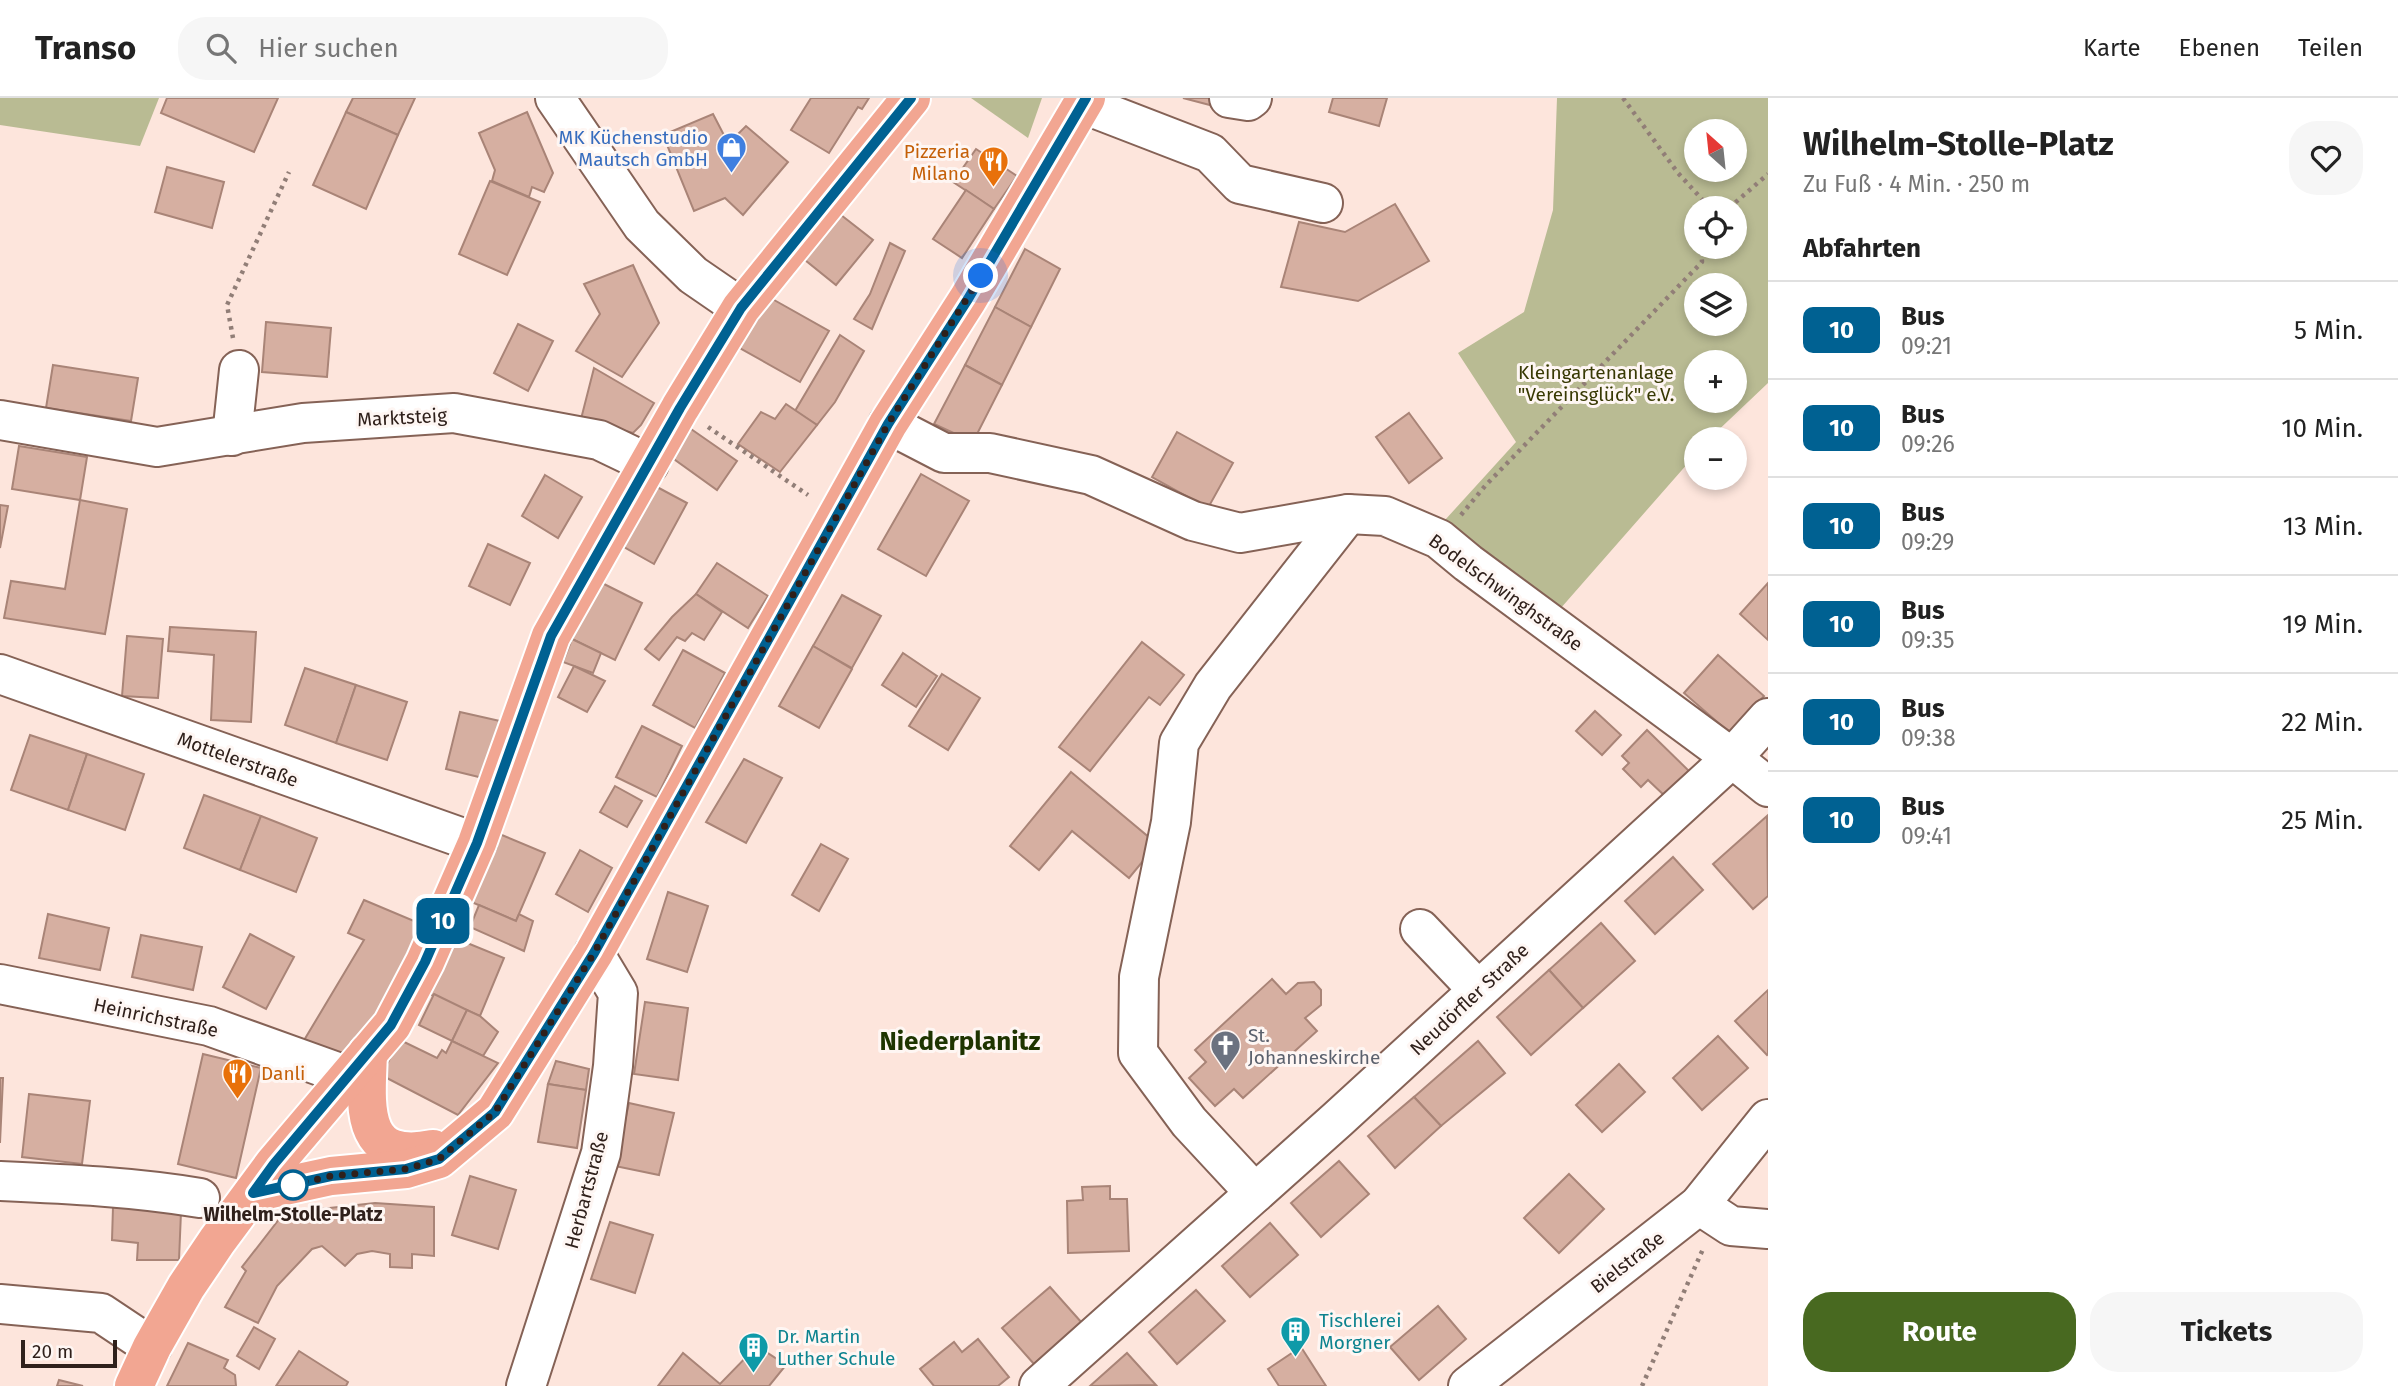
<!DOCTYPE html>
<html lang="de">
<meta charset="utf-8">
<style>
body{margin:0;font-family:"Fira Sans",sans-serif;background:#f6f6f6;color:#222;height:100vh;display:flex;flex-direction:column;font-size:26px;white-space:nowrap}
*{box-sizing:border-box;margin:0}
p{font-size:23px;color:#767676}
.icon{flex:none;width:38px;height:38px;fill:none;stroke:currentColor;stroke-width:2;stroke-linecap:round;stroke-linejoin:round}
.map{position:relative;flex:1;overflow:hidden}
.sheet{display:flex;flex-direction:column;background:#fff;width:630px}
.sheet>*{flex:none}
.badge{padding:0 14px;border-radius:10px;font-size:24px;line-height:46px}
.needle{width:46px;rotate:333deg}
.controls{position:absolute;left:1684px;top:21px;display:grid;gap:14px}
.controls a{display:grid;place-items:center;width:63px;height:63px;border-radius:50%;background:#fff;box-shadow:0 4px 10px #0003;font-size:35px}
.scale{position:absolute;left:21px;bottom:18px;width:96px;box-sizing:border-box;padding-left:7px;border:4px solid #2f201b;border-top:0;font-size:19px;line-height:24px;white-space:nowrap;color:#2f201b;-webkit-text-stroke:5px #fef6f3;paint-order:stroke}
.you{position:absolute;width:35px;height:35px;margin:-18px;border:5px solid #fff;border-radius:50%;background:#1a73e8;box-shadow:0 0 0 10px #1a73e833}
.map>.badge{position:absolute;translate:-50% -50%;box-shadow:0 0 0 4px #fff}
h2{padding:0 35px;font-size:26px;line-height:63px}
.round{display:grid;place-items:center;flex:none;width:74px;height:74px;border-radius:28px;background:#f6f6f6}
.overview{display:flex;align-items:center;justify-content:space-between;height:119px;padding:0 35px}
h1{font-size:33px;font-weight:700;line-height:52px}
.action{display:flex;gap:14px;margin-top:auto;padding:14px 35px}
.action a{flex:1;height:80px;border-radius:28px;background:#486920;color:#fff;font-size:28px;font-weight:700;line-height:80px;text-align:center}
.action a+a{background:#f6f6f6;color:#222}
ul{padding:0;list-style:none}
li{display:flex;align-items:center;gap:21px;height:98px;padding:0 35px;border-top:2px solid #e0e0e0}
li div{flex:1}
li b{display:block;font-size:26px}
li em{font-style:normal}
li .badge{min-width:77px;font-weight:700;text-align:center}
header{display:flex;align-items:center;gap:42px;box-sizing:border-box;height:98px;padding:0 35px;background:#fff;border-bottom:2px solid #e0e0e0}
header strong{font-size:33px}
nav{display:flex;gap:38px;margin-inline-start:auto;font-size:24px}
.search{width:490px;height:63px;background:#f6f6f6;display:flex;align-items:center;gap:18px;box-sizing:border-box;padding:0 24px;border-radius:28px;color:#767676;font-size:26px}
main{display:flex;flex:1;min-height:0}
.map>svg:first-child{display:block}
.green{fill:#b9bb93;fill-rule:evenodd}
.building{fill:#d6afa1;stroke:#a98477;stroke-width:2}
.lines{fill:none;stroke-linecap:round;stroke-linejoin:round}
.minor-casing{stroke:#856256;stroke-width:42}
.major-casing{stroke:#fff;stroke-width:42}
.path{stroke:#917e77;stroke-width:4.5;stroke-dasharray:3.5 5;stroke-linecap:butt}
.minor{stroke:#fff;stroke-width:38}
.major{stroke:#f2a692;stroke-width:38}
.line-casing{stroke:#fff;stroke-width:16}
.line{stroke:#006192;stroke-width:10}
.walk{stroke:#2f201b;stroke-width:7;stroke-dasharray:0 12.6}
.stop-dot{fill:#fff;stroke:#006192;stroke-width:3.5}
.labels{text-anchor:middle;stroke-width:6;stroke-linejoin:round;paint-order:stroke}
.shop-label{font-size:19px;fill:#366cbe;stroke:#fef6f3;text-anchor:end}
.food-label{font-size:19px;fill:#c56008;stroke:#fef6f3;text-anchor:end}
.park-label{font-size:19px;fill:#383903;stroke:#fef6f3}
.street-label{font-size:19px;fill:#2f201b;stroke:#fef6f3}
.worship-label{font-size:19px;fill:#5b616d;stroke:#fef6f3;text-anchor:start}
.stop-label{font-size:19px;font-weight:bold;fill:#2f201b;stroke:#fef6f3}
.culture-label{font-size:19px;fill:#0d838f;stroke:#fef6f3;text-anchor:start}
.district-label{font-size:26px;font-weight:bold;fill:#1e3400;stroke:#fef6f3}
</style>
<header>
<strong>Transo</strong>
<div class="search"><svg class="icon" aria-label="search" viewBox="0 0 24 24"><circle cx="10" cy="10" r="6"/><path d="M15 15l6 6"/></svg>Hier suchen</div>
<nav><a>Karte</a><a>Ebenen</a><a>Teilen</a></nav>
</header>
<main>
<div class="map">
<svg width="1768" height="1288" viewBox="0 0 1768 1288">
<rect width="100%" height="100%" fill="#fde5dc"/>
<g class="green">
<polygon points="0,0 159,0 140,48 0,27"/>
<polygon points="971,0 1042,0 1028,40"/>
<path d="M1557,0H1768V285L1709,341H1696V356L1553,519L1435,433L1516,344L1458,255L1524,214L1553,112ZM1696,33H1734V72H1696ZM1696,110H1734V149H1696ZM1696,187H1734V226H1696ZM1696,264H1734V303H1696Z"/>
</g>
<g class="building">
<polygon points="167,0 278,0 254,54 161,15"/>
<polygon points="353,0 415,0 398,37 346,14"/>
<polygon points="811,0 869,0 862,11 858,9 829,55 791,32"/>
<polygon points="1183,0 1228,0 1225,11"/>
<polygon points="1333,0 1387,0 1379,28 1329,14"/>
<polygon points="346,14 398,37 366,111 313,87"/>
<polygon points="527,14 553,75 544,94 532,89 529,99 492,83 495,72 479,35"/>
<polygon points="713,16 727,43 732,42 746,28 788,64 743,117 725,100 694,113 663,37"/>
<polygon points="976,51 1017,78 994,111 953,84"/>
<polygon points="167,69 224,84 212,130 155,114"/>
<polygon points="490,83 540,104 507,177 459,156"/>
<polygon points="966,92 994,111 962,160 933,141"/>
<polygon points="1395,106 1429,163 1358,203 1281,189 1299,124 1345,134"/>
<polygon points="841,117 873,142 836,187 805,162"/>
<polygon points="890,145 905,153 872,231 854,221 870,196"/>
<polygon points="1025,151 1060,171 1031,229 995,209"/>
<polygon points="633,167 659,225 622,279 576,253 600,216 584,186"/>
<polygon points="767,198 829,233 800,284 738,249"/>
<polygon points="995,209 1031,229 1002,287 965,267"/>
<polygon points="266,224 331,230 327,279 262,274"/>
<polygon points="518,226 553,243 528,293 494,275"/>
<polygon points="840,237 864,253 835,304 817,327 795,313"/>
<polygon points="53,267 138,280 131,323 46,310"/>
<polygon points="965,267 1002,287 973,344 934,326"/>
<polygon points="594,270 654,305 641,327 633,335 581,321"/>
<polygon points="786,306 817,327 780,374 738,346 761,314 775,321"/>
<polygon points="1409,315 1442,360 1409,385 1376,339"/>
<polygon points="691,331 737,363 717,392 671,359"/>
<polygon points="1177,334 1233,365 1208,410 1152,379"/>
<polygon points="19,348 87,359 80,402 12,391"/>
<polygon points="921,376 969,403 926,478 878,451"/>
<polygon points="545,377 582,399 558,440 522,418"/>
<polygon points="657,389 687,405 654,466 624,449"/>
<polygon points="80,402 127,411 105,536 4,520 11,483 65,491"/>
<polygon points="0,407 8,408 0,450"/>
<polygon points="488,446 530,465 510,507 469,488"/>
<polygon points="717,465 768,498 748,530 696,496"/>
<polygon points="600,484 642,505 615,562 572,541"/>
<polygon points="1768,485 1768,542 1740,516"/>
<polygon points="696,496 722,514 704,542 692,535 685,543 677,539 659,562 645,551 672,519"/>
<polygon points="842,497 881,518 852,570 813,548"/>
<polygon points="170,529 256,534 251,624 211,622 214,557 168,553"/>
<polygon points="127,538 163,541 158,600 122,598"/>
<polygon points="572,541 601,555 593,575 563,564"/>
<polygon points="1142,544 1184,577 1160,607 1149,599 1090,673 1059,649"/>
<polygon points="813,548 852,571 819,630 779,608"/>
<polygon points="683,552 725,575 695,630 653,607"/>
<polygon points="903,555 937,578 916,609 882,587"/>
<polygon points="1718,557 1764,598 1731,636 1684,595"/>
<polygon points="574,568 605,583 587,614 558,599"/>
<polygon points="305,570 356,587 336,645 285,627"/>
<polygon points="942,576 980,600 948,652 909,628"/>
<polygon points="356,587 407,604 387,662 336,645"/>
<polygon points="1595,613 1621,637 1602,657 1576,633"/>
<polygon points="460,614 500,623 487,681 446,671"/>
<polygon points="642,628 682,648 657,699 616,679"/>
<polygon points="1647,632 1690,674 1667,700 1648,682 1641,689 1623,671 1629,665 1622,658"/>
<polygon points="30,637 87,656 68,712 11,692"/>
<polygon points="87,656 144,676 125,732 68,712"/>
<polygon points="744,661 782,680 746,745 706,724"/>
<polygon points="1071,674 1157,746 1129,780 1072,733 1039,772 1010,748"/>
<polygon points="615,688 642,703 627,729 600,714"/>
<polygon points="204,697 261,718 240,772 184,750"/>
<polygon points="261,718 317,740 296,794 240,772"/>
<polygon points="1767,718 1768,798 1753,811 1713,766"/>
<polygon points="497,735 545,755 516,823 469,803"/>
<polygon points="821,746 848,761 819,813 792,797"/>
<polygon points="580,752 612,770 588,814 556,796"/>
<polygon points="1673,759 1703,792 1655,836 1625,803"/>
<polygon points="668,794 708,808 687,874 647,861"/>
<polygon points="364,802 414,823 417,834 386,903 355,961 303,944 364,842 348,835"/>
<polygon points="479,807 516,823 519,816 533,823 524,853 470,829"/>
<polygon points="48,816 109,830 100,872 39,860"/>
<polygon points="1601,825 1635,863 1583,910 1549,872"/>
<polygon points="250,836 294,859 266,911 223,889"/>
<polygon points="141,837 202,849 193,892 132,879"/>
<polygon points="455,840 504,860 480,918 429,896"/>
<polygon points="1549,872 1583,910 1531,957 1497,919"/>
<polygon points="1272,881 1286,896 1298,885 1314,884 1321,892 1321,907 1305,920 1317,933 1243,1000 1234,991 1215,1008 1189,980 1206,964 1195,952"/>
<polygon points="1768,892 1768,956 1767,957 1735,923"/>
<polygon points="434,896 467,912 452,943 419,927"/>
<polygon points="645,904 688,910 678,982 634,976"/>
<polygon points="467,912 480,918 498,934 483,958 452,943"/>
<polygon points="1718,938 1748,970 1702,1012 1673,980"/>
<polygon points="400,942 437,960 442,952 446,955 452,943 498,965 458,1017 381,977"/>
<polygon points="1478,943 1505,975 1441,1028 1414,999"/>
<polygon points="203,956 261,970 236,1080 178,1066"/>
<polygon points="556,963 589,971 586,992 548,986"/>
<polygon points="1619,966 1645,994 1602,1034 1576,1007"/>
<polygon points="0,980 3,980 0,1045"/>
<polygon points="548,986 586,992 577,1050 538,1044"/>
<polygon points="29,996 90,1003 82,1066 22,1059"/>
<polygon points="1414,999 1441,1028 1395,1070 1368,1038"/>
<polygon points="629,1005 674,1015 659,1077 615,1068"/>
<polygon points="1339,1063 1369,1096 1321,1139 1291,1105"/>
<polygon points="1569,1076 1604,1111 1559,1155 1524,1120"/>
<polygon points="470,1078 516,1092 498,1151 452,1137"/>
<polygon points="1110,1088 1110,1101 1127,1101 1129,1153 1068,1155 1067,1103 1083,1102 1082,1089"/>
<polygon points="375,1105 434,1109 434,1158 412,1156 412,1170 390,1169 390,1156 372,1153 357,1156 345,1168 322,1148 312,1151 277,1188 258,1225 225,1209 246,1173 242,1169 280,1120 293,1114"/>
<polygon points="113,1109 181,1114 179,1162 137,1162 138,1145 112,1142"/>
<polygon points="610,1124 653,1137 635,1195 591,1181"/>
<polygon points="1270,1125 1298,1157 1250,1199 1222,1168"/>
<polygon points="1050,1189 1082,1225 1034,1266 1002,1230"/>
<polygon points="1196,1192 1225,1223 1177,1266 1149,1234"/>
<polygon points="1438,1208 1466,1241 1419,1282 1390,1249"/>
<polygon points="254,1229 275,1241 259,1271 237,1258"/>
<polygon points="978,1241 1009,1279 998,1288 934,1288 920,1271 954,1244 962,1254"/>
<polygon points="188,1245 228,1262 224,1270 235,1277 236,1288 167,1288"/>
<polygon points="757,1248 786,1267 769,1288 658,1288 683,1255 720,1286"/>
<polygon points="1301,1249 1326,1288 1279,1288 1268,1271"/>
<polygon points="299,1253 348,1284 346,1288 276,1288"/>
<polygon points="1127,1255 1156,1287 1090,1288"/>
<polygon points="59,1282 83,1288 57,1288"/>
</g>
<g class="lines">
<defs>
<g id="minor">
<polyline points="555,0 642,127 693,177 741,210"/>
<polyline points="1229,0 1248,3 1252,0"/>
<polyline points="1083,6 1210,55 1240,86 1323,105"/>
<polyline points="0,322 157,349 303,325 454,315 599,342 649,366"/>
<polyline points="888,326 944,355 990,355 1091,377 1193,423 1240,435 1348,416 1385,418 1439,441 1468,465 1732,660 1768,689"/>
<polyline points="232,338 239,272"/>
<polyline points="0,576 477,745"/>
<polyline points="1420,831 1478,892"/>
<polyline points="0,886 209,928 348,978"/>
<path d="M0,1083C67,1086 134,1089 200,1100"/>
<polyline points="1255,1095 1189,1024 1138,955 1139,879 1171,724 1179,645 1213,588 1348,416"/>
<polyline points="1699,1107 1731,1128 1768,1131"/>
<polyline points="0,1206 101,1215 152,1249"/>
<polyline points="526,1288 601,1055 613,968 618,895 594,855"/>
<polyline points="1039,1288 1338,1021 1732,660 1768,620"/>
<polyline points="1468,1288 1699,1107 1768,1021"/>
</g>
<g id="major">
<path d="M368,955C366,1008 358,1066 433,1051"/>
<polyline points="253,1095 331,1078 406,1071 439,1061 495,1014 594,855 888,326 968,201 1086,0"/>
<polyline points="134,1288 152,1249 186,1189 217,1143 274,1066 392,927 425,864 477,745 551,538 680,310 741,210 911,0"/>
</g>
</defs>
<use href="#minor" class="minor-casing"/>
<use href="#major" class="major-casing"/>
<g class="path">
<polyline points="1623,0 1678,75 1710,110"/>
<polyline points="1729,110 1768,76"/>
<polyline points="233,240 227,207 289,74"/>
<polyline points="708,329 808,397"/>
<polyline points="1461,417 1485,388 1702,164 1701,149"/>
<polyline points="1642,1288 1703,1151"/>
</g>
<use href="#minor" class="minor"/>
<use href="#major" class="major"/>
</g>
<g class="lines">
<defs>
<polyline id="line" points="911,0 741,210 680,310 551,538 477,745 425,864 391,927 274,1066 253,1095 331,1078 406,1071 439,1061 495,1014 594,855 888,326 968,201 1086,0"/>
</defs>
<use href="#line" class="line-casing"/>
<use href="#line" class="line"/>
<polyline class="walk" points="293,1087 331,1078 406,1071 439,1061 495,1014 594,855 888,326 981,178"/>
</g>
<defs>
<symbol id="shop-pin" viewBox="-11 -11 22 30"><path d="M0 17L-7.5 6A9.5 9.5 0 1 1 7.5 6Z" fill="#3f7fe0" stroke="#fef6f3"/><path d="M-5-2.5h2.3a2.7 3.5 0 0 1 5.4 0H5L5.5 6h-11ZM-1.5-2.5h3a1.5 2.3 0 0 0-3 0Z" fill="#fff"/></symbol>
<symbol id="restaurant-pin" viewBox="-11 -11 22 30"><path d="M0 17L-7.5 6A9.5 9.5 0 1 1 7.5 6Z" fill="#e8710a" stroke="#fef6f3"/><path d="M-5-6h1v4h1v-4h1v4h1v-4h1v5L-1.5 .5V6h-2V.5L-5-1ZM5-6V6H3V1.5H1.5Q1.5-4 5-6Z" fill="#fff"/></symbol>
<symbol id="church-pin" viewBox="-11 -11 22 30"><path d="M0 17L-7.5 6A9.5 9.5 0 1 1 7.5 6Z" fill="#6b7280" stroke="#fef6f3"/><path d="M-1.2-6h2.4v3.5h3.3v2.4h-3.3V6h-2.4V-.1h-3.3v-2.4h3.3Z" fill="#fff"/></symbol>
<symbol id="building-pin" viewBox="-11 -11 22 30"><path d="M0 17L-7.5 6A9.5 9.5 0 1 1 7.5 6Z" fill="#0f9aa8" stroke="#fef6f3"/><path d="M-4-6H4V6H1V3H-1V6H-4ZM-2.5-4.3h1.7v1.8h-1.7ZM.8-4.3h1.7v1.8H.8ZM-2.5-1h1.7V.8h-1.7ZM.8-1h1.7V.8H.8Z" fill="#fff"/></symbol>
</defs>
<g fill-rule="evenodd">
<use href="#shop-pin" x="714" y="32" width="35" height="47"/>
<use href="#restaurant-pin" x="976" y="46" width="35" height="47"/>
<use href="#church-pin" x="1208" y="930" width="35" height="47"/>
<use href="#restaurant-pin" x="220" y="958" width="35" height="47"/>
<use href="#building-pin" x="1278" y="1216" width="35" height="47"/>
<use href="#building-pin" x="736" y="1232" width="35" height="47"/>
</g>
<circle class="stop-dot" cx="293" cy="1087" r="14"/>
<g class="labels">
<g class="shop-label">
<text x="708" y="46">MK Küchenstudio<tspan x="708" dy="22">Mautsch GmbH</tspan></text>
</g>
<g class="food-label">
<text x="970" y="60">Pizzeria<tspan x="970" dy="22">Milano</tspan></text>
<text x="261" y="982" text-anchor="start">Danli</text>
</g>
<g class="park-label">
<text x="1596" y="281">Kleingartenanlage<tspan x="1596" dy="22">"Vereinsglück" e.V.</tspan></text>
</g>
<g class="street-label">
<text transform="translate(402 319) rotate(-3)" y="7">Marktsteig</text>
<text transform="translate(1506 494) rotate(36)" y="7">Bodelschwinghstraße</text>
<text transform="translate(238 661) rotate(20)" y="7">Mottelerstraße</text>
<text transform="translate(1469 901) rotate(-43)" y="7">Neudörfler Straße</text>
<text transform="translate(156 919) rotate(12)" y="7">Heinrichstraße</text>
<text transform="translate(586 1092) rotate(-75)" y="7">Herbartstraße</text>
<text transform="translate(1627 1164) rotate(-38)" y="7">Bielstraße</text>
</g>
<g class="worship-label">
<text x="1248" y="944">St.<tspan x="1248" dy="22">Johanneskirche</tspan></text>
</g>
<g class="stop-label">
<text x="293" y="1123">Wilhelm-Stolle-Platz</text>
</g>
<g class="culture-label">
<text x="1319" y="1229">Tischlerei<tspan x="1319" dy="22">Morgner</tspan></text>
<text x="777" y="1245">Dr. Martin<tspan x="777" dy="22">Luther Schule</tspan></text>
</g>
<g class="district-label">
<text x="960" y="952">Niederplanitz</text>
</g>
</g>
</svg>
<div class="controls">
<a><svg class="needle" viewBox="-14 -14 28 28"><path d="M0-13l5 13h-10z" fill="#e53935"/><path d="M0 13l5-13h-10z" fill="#767676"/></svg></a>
<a><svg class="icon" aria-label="locate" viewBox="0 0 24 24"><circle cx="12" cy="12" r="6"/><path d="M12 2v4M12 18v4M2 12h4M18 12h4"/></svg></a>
<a><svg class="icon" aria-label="layers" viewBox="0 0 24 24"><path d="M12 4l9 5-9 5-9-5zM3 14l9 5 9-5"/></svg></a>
<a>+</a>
<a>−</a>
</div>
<div class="scale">20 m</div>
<div class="you" style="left:981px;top:178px"></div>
<b class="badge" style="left:443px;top:823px;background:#006192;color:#fff">10</b>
</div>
<section class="sheet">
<div class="overview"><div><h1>Wilhelm-Stolle-Platz</h1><p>Zu Fuß · 4 Min. · 250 m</p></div><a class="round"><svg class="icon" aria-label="heart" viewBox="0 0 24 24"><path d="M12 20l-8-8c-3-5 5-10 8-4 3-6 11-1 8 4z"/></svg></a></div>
<h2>Abfahrten</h2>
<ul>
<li><span class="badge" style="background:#006192;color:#fff">10</span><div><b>Bus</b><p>09:21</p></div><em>5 Min.</em></li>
<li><span class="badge" style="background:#006192;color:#fff">10</span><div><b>Bus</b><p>09:26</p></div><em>10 Min.</em></li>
<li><span class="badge" style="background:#006192;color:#fff">10</span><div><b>Bus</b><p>09:29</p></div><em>13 Min.</em></li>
<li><span class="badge" style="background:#006192;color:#fff">10</span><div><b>Bus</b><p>09:35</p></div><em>19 Min.</em></li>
<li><span class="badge" style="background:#006192;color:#fff">10</span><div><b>Bus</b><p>09:38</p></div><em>22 Min.</em></li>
<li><span class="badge" style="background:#006192;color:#fff">10</span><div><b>Bus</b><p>09:41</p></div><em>25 Min.</em></li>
</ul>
<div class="action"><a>Route</a><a>Tickets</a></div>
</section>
</main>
